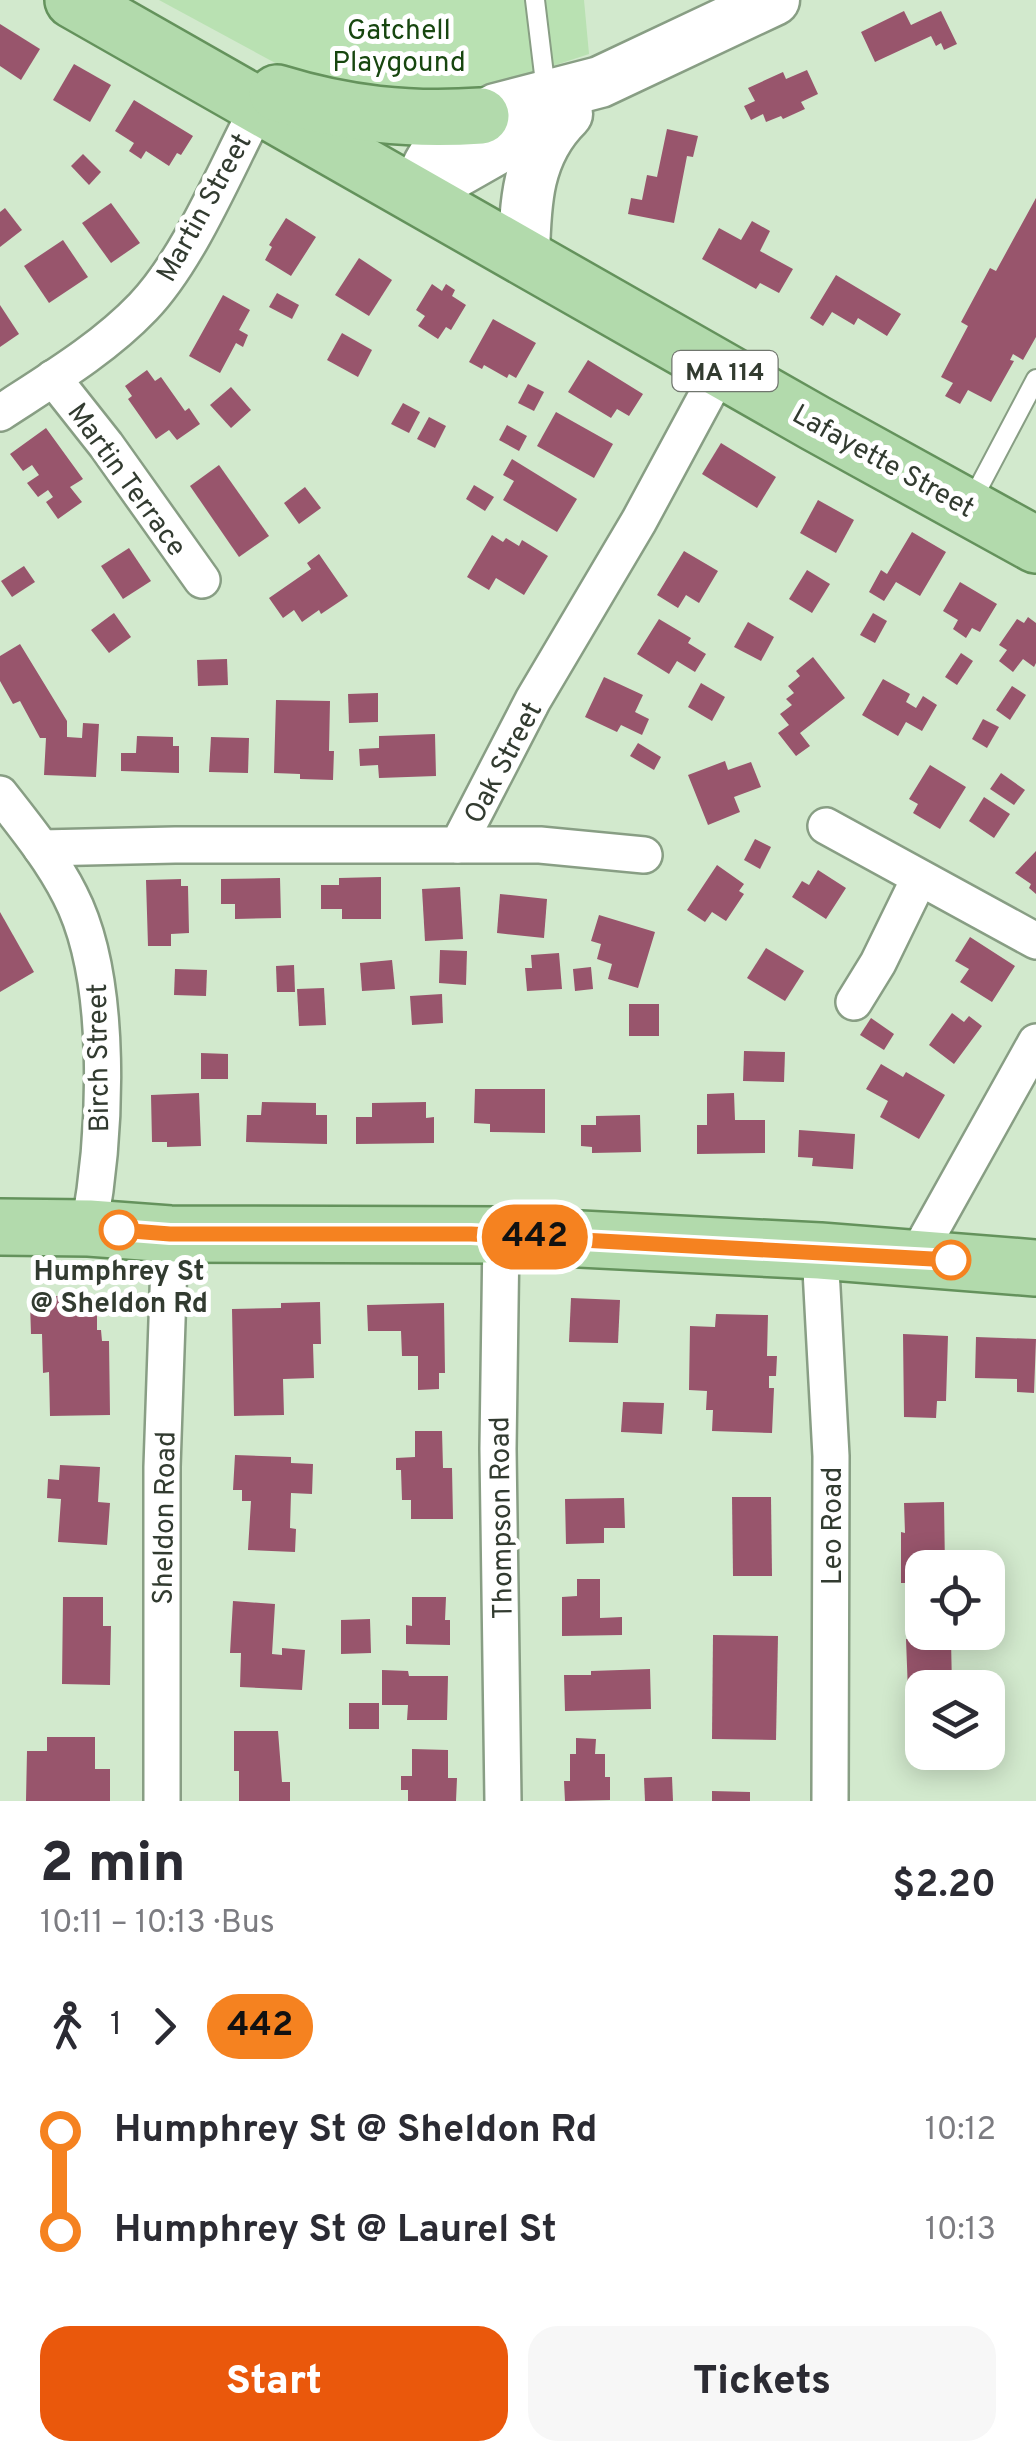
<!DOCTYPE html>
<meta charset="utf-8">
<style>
body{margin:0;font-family:Overpass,sans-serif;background:#f7f7f7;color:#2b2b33;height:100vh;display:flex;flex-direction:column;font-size:38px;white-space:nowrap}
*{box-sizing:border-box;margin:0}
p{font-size:32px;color:#7c7c81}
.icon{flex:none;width:55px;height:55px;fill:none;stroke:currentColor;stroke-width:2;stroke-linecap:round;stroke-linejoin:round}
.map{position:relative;height:1801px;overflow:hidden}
.panel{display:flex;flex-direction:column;background:#fff;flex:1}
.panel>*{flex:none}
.badge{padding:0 20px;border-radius:32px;font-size:35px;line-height:65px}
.controls{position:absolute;left:905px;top:1550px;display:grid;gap:20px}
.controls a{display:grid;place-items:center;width:100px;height:100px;border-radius:20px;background:#fff;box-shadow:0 5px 25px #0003;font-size:50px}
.map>.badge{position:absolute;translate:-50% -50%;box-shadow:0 0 0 5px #fff}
.legs{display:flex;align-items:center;gap:15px;height:110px;padding:0 40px;font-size:32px}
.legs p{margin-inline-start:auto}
.headline{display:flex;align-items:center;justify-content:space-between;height:170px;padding:0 40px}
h1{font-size:55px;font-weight:800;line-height:75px}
.action{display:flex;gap:20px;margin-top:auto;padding:20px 40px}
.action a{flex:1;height:115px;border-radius:30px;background:#ea580c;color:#fff;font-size:40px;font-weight:800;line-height:115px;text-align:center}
.action a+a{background:#f7f7f7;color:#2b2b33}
ul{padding:0 40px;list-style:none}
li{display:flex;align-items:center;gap:35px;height:100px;font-size:38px}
li i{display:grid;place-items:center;width:15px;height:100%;margin:0 12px;background:currentColor}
li i::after{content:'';width:25px;height:25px;margin:-12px;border:8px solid;border-radius:50%;background:#fff}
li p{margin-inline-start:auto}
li:first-child i{background:linear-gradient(#0000 50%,currentColor 0)}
li:last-child i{background:linear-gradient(currentColor 50%,#0000 0)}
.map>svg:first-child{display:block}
.green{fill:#b9e1b2}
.building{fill:#98556c}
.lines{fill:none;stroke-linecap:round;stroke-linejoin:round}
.service-casing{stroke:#889e84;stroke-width:22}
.minor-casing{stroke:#889e84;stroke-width:40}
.secondary-casing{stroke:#889e84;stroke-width:55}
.primary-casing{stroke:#64925c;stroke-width:60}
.service{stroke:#fff;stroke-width:18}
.minor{stroke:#fff;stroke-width:35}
.secondary{stroke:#fff;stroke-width:50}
.primary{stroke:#b2daac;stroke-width:55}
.line-1-casing{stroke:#fff;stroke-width:22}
.line-1{stroke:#f58220;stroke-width:15}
.stop-1-dot{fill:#fff;stroke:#f58220;stroke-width:5}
.labels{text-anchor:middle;stroke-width:10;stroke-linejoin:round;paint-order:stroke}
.shield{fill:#fff;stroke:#70766e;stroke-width:2.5}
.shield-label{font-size:25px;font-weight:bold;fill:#323b30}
.park-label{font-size:28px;fill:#17460f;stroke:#fff}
.street-label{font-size:28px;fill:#323b30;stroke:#fff}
.stop-label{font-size:28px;font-weight:bold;fill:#323b30;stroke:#fff}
</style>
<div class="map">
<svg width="1036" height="1801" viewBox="0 0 1036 1801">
<rect width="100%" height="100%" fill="#d2e9cd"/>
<polygon class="green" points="159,0 584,0 589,54 496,85 423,93 350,86 290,71"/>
<g class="building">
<polygon points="904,11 911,25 941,11 957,44 944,50 941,43 936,46 931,36 875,62 861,32"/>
<polygon points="0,24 40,49 21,80 0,66"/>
<polygon points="74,64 111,85 90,122 53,100"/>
<polygon points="807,70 818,94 801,102 805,109 783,119 781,116 766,122 763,114 751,120 744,106 755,101 748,88 783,72 786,79"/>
<polygon points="134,100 193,136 181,155 177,153 169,166 146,151 141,159 129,151 134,143 115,131"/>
<polygon points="667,129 698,136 693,157 687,156 674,223 628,214 631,198 642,200 647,175 657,177"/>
<polygon points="83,154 101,172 89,185 71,166"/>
<polygon points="1036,198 1036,337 1023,360 1013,354 1010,360 1014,361 991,402 968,390 960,404 945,396 953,383 941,377 968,326 961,322 990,268 996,271"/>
<polygon points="111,203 140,243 111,263 82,223"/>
<polygon points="5,208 22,230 0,247 0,212"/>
<polygon points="286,218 316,237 291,276 265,260 272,247 269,245"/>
<polygon points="752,221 770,231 760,251 793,269 779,293 760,283 756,289 702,259 719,228 741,240"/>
<polygon points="63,240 88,277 49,303 24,266"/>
<polygon points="359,258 392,280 369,316 335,295"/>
<polygon points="836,275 901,314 887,336 858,318 854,325 832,312 823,326 810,318"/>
<polygon points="432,284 442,291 446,284 455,290 452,296 466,305 451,330 446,327 438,339 418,326 425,316 416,310"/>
<polygon points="277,293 299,305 292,319 269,307"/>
<polygon points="223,295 250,310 239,330 248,335 243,347 236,343 220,373 189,356"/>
<polygon points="0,305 19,334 0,347"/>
<polygon points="493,319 536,343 516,378 509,374 507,378 484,365 482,369 469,362"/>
<polygon points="342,333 372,350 358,377 327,360"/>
<polygon points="588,360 643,394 629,416 617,409 611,418 568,392"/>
<polygon points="147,370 155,381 161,377 185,411 189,408 200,424 177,440 169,430 156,439 128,399 132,396 125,386"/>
<polygon points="528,384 544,392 534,411 518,403"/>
<polygon points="231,387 251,410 231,428 210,405"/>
<polygon points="403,403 420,412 409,433 391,424"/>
<polygon points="556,412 613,444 594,478 537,446"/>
<polygon points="429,417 446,426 435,448 417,439"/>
<polygon points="507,425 527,436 519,451 499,440"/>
<polygon points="46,428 83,479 70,487 82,502 58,519 46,502 53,497 48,490 38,497 27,483 39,475 32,465 23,471 10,454"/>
<polygon points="721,443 776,477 757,508 702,474"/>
<polygon points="512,459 577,499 557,532 503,500 514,481 503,475"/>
<polygon points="219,465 269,536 239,557 190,486"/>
<polygon points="474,485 494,497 485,511 466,499"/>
<polygon points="305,487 321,508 299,524 284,503"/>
<polygon points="818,500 854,520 836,553 800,533"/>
<polygon points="912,532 946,552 920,596 896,582 884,601 869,592 881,570 887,574"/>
<polygon points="492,535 503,542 506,538 519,546 522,540 548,556 524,595 496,578 489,590 467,577"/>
<polygon points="129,548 151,581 123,599 101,566"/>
<polygon points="684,551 718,571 699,603 686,595 678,608 657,595"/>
<polygon points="319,554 348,596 321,614 319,610 302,622 294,610 283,618 269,598 311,569 307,563"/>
<polygon points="24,566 35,582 12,597 1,581"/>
<polygon points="807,570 830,584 812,613 789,599"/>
<polygon points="960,582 997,604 980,632 972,628 966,638 953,629 958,620 943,611"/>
<polygon points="114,613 131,637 109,653 91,630"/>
<polygon points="873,613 887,621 875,643 860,635"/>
<polygon points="1028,617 1036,623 1036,663 1034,667 1023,659 1013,672 999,661 1007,650 999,645 1017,619 1024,623"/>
<polygon points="659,619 691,638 688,643 706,654 695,672 677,661 669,674 637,654"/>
<polygon points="748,622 774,637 761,661 734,647"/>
<polygon points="20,644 67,721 67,737 82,738 83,723 99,724 96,777 44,775 46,738 40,738 20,701 13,704 0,681 0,656"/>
<polygon points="961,653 973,661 957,685 945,677"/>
<polygon points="813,657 845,698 800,733 810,746 796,756 778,733 789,725 780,714 792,705 786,699 794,693 788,686 800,676 796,671"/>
<polygon points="227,659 228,685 198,686 197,660"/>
<polygon points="604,677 643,695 635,712 649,719 642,735 621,725 617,732 585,717"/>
<polygon points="883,679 910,694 906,702 916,708 923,696 937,705 922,731 906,722 898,736 862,715"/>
<polygon points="701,683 725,697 712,721 688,707"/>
<polygon points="1012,686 1026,695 1010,720 996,710"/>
<polygon points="378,693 378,722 349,723 348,694"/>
<polygon points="276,700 330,701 329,751 334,751 333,780 300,779 300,774 274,773"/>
<polygon points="983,719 999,727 987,748 972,739"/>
<polygon points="435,734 436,776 379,778 378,765 360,766 359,749 379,748 379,736"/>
<polygon points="137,736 173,737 173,746 179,746 179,773 121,771 121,753 136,753"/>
<polygon points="211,737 249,738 248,773 209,772"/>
<polygon points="638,743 661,757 654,770 630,756"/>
<polygon points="725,761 728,770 751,762 761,787 734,797 740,812 708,825 688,775"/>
<polygon points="930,765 966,787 940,829 913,813 918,804 909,799"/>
<polygon points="1001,773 1025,790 1014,805 990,789"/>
<polygon points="984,797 1010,814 994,838 969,821"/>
<polygon points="755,839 771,847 760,869 744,860"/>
<polygon points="1036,851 1036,894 1029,888 1031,884 1015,873"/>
<polygon points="717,865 744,884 739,891 744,894 726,921 712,912 705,922 687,910"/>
<polygon points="818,870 846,888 826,919 792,897 802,881 809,885"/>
<polygon points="381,877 381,919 342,919 342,909 321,909 321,885 339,885 339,878"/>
<polygon points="280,878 281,918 235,919 235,904 221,904 221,879"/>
<polygon points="181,879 181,886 188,886 189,933 171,934 171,946 148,946 146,880"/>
<polygon points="460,887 463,939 425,941 422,889"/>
<polygon points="500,894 547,899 544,938 497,933"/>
<polygon points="0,912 34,972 0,992"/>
<polygon points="599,915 655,932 638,988 608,979 612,964 597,959 601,944 591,941"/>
<polygon points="970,937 1015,966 992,1002 960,982 969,969 955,961"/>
<polygon points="766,948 804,971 785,1001 747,978"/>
<polygon points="440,950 467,951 466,985 439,983"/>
<polygon points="559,953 562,989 527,991 525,968 532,968 531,955"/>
<polygon points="392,960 395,989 362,991 360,963"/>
<polygon points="294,965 295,992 277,992 276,966"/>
<polygon points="591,967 593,989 575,991 573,969"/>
<polygon points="175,969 207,970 206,996 174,995"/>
<polygon points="324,988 326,1025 299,1026 297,989"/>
<polygon points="442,994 443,1023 412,1025 410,996"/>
<rect x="629" y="1004" width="30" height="32"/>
<polygon points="952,1013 964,1022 969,1016 982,1026 954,1064 929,1045"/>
<polygon points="871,1018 894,1034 884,1050 860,1035"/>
<polygon points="744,1051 785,1052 784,1082 743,1081"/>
<polygon points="201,1053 228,1054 228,1079 201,1079"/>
<polygon points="881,1064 903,1077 906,1072 945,1095 919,1139 880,1117 888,1101 866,1089"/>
<polygon points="475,1089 545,1089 545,1133 490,1132 490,1124 474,1123"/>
<polygon points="199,1093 201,1146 167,1147 167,1142 152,1142 151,1095"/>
<polygon points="734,1093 735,1120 765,1120 765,1153 697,1154 697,1125 707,1125 707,1094"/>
<polygon points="262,1102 316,1103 316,1115 327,1115 327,1144 246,1142 247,1115 261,1115"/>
<polygon points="426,1102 426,1118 434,1117 434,1143 356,1144 356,1117 372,1117 372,1103"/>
<polygon points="640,1115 641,1152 592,1153 592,1147 581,1146 581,1125 596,1125 596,1116"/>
<polygon points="799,1130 855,1134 853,1169 812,1166 813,1158 798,1157"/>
<polygon points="56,1296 97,1296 97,1330 101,1330 102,1341 109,1341 110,1415 50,1416 49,1372 43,1373 42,1334 31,1334 30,1303 56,1302"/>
<polygon points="571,1298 620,1300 618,1343 569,1342"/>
<polygon points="320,1302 321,1344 313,1344 314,1378 283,1379 284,1415 234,1416 232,1309 281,1308 281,1303"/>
<polygon points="444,1303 445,1373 439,1373 439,1389 418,1390 418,1356 402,1356 401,1331 368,1331 367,1305"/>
<polygon points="716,1314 768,1315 767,1356 777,1356 776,1376 769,1376 769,1388 774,1388 772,1433 712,1431 713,1410 706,1410 707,1391 689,1390 690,1326 715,1327"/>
<polygon points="903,1334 948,1336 946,1401 937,1401 936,1418 904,1417"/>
<polygon points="976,1337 1036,1339 1034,1393 1017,1392 1017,1379 975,1378"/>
<polygon points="623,1402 664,1403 662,1434 621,1432"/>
<polygon points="415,1431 442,1431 443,1468 452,1468 453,1519 411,1519 411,1500 402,1500 401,1470 396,1470 396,1458 415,1457"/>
<polygon points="235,1455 291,1457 291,1463 313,1464 312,1494 291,1493 290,1528 296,1529 295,1552 248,1550 251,1501 242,1501 242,1490 233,1490"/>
<polygon points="60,1465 100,1467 98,1502 110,1503 107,1545 58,1542 61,1499 47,1498 48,1479 59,1480"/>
<polygon points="732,1497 771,1497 772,1576 733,1576"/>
<polygon points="624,1498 625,1528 604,1528 604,1543 566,1544 565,1499"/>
<polygon points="944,1502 945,1568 922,1568 922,1583 901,1583 901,1532 905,1533 904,1503"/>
<polygon points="577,1579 600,1579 600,1618 622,1617 622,1635 562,1636 562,1597 577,1596"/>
<polygon points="63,1597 103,1597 103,1626 111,1626 110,1685 62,1684"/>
<polygon points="412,1597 446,1597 445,1620 450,1620 450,1645 406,1644 406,1625 412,1626"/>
<polygon points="233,1601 275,1604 272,1654 282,1655 282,1648 305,1650 302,1690 240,1687 241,1653 230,1653"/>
<polygon points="370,1619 371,1653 341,1654 341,1620"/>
<polygon points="713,1635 778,1636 776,1740 712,1739"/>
<polygon points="906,1639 951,1639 952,1688 922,1688 922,1746 910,1746"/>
<polygon points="650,1669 651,1709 565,1711 564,1675 591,1675 591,1671"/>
<polygon points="382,1670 408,1671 409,1676 448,1676 447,1720 407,1720 408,1705 382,1705"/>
<rect x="349" y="1703" width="30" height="26"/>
<polygon points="234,1731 278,1731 282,1782 290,1782 290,1801 239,1801 239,1771 234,1771"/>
<polygon points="47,1737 95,1737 95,1769 110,1769 110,1801 26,1801 27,1751 47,1751"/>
<polygon points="576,1738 596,1739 595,1754 605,1754 605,1777 610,1777 610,1800 565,1801 564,1781 570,1781 570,1754 576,1754"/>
<polygon points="412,1749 448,1750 448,1778 457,1778 456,1801 408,1801 408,1790 401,1790 401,1776 412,1776"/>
<polygon points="672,1777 673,1801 645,1801 644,1778"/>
<polygon points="712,1791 750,1792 750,1801 712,1801"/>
</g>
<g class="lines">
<defs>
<g id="service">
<polyline points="535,0 546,91"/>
<polyline points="971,502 1036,379"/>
</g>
<g id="minor">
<polyline points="53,378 106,445 202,580"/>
<path d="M0,413C49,381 103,349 143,307C190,258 227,166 259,106"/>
<path d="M0,794C25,826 52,859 70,895C114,980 106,1135 89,1228"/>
<polyline points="826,826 1036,941"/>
<polyline points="458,845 540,845 644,855"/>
<polyline points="41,848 175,845 458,845 533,700 639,521 721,369"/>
<polyline points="854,1002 878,963 919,879"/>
<polyline points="501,1235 498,1449 503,1801"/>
<polyline points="820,1251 831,1456 830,1801"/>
<polyline points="916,1257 1036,1042"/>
<polyline points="162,1801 162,1467 170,1234"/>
</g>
<g id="secondary">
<polyline points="421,192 509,142 566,104"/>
<path d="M415,196C434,145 448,133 496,109L600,82L774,0"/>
<path d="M524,257C525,203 527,153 567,114"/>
</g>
<g id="primary">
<polyline points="73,0 815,423 1036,545"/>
<path d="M277,93C345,114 409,121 481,116"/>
<polyline points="0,1227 89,1228 170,1234 501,1235 820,1251 1036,1268"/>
</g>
</defs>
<use href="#service" class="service-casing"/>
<use href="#minor" class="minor-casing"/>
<use href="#secondary" class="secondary-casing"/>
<use href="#primary" class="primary-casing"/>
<use href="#service" class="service"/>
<use href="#minor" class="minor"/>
<use href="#secondary" class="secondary"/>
<use href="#primary" class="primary"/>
</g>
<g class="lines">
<defs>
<polyline id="line-1" points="119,1230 170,1234 471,1234 951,1260"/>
</defs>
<use href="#line-1" class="line-1-casing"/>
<use href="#line-1" class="line-1"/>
</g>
<g class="stop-1-dot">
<circle cx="119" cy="1230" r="18"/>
<circle cx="951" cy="1260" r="18"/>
</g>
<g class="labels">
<rect class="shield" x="672.5" y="351" width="105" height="40" rx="8"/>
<g class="shield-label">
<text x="725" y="380">MA 114</text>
</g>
<g class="park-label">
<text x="399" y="39">Gatchell<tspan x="399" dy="32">Playgound</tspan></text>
</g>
<g class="street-label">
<text transform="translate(203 207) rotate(-61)" y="10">Martin Street</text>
<text transform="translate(884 460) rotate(29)" y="10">Lafayette Street</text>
<text transform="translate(128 479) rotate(54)" y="10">Martin Terrace</text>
<text transform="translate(502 762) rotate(-62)" y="10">Oak Street</text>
<text transform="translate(97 1058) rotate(-91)" y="10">Birch Street</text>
<text transform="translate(163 1518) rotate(-89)" y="10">Sheldon Road</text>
<text transform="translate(500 1518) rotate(-91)" y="10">Thompson Road</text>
<text transform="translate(831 1526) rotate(-90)" y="10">Leo Road</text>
</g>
<g class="stop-label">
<text x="119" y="1280">Humphrey St<tspan x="119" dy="32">@ Sheldon Rd</tspan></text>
</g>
</g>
</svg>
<div class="controls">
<a><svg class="icon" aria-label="locate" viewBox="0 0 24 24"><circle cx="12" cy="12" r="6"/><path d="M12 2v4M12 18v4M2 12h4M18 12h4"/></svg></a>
<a><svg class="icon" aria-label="layers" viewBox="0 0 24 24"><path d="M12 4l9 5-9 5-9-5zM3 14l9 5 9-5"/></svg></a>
</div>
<b class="badge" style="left:535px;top:1237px;background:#f58220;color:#111">442</b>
</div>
<section class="panel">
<div class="headline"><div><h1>2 min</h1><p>10:11 – 10:13 · Bus</p></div><b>$2.20</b></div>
<div class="legs"><svg class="icon" aria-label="walk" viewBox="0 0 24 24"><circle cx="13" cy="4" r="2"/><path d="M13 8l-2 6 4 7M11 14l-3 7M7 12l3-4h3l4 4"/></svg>1<svg class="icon" aria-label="forward" viewBox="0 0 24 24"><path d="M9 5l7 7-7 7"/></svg><b class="badge" style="background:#f58220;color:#111">442</b></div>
<ul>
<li><i style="color:#f58220"></i><b>Humphrey St @ Sheldon Rd</b><p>10:12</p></li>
<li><i style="color:#f58220"></i><b>Humphrey St @ Laurel St</b><p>10:13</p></li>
</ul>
<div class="action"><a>Start</a><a>Tickets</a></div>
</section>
